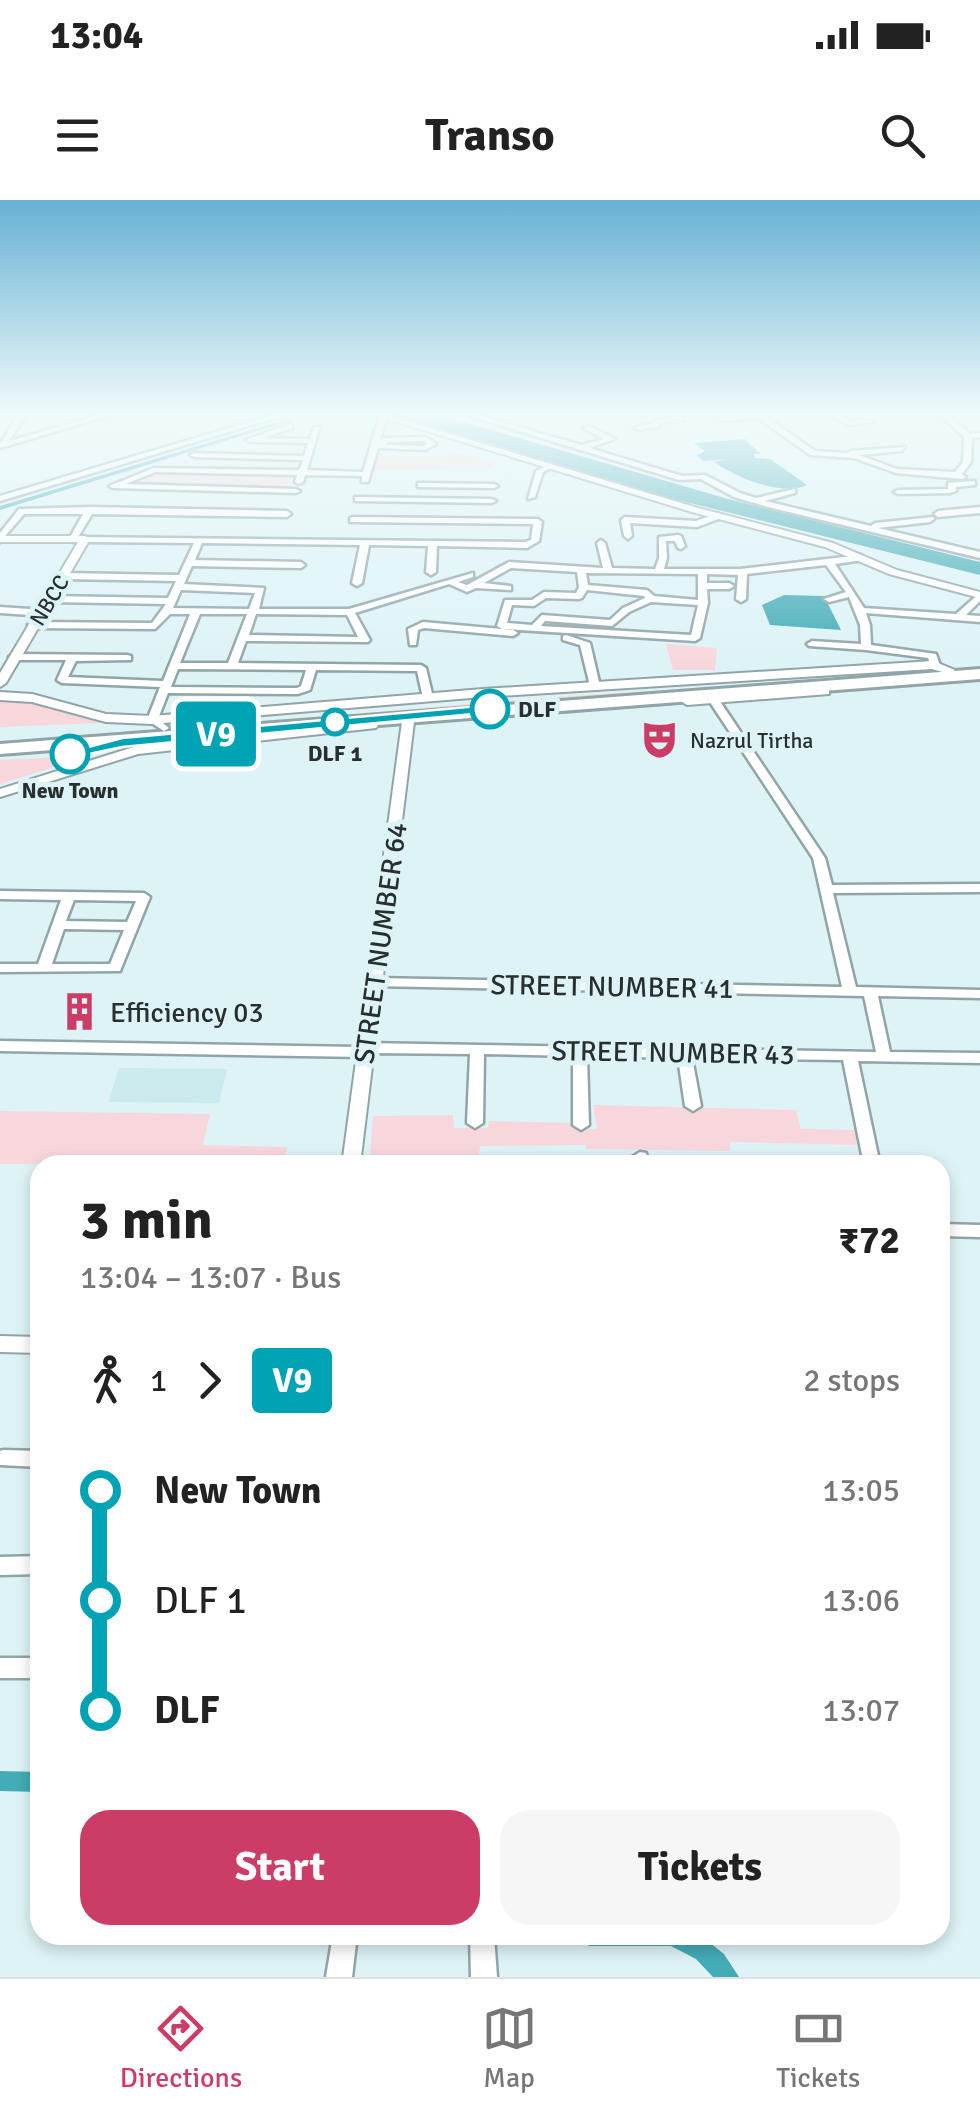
<!DOCTYPE html>
<meta charset="utf-8">
<style>
body{margin:0;font-family:Signika,sans-serif;background:#f6f6f6;color:#222;height:100vh;display:flex;flex-direction:column;font-size:38px;white-space:nowrap}
*{box-sizing:border-box;margin:0}
p{font-size:32px;color:#767676}
.icon{flex:none;width:55px;height:55px;fill:none;stroke:currentColor;stroke-width:2;stroke-linecap:round;stroke-linejoin:round}
.map{position:relative;flex:1;overflow:hidden}
.sheet{position:absolute;left:30px;top:955px;width:920px;height:790px;display:flex;flex-direction:column;background:#fff;border-radius:30px;box-shadow:0 5px 15px #0003}
.sheet>*{flex:none}
.badge{padding:0 20px;border-radius:8px;font-size:35px;line-height:65px}
.map>.badge{position:absolute;translate:-50% -50%;box-shadow:0 0 0 5px #fff}
.legs{display:flex;align-items:center;gap:15px;height:110px;padding:0 50px;font-size:32px}
.legs p{margin-inline-start:auto}
.headline{display:flex;align-items:center;justify-content:space-between;height:170px;padding:0 50px}
h1{font-size:55px;font-weight:700;line-height:75px}
.action{display:flex;gap:20px;margin-top:auto;padding:20px 50px}
.action a{flex:1;height:115px;border-radius:30px;background:#cb3c66;color:#fff;font-size:40px;font-weight:700;line-height:115px;text-align:center}
.action a+a{background:#f6f6f6;color:#222}
ul{padding:0 50px;list-style:none}
li{display:flex;align-items:center;gap:35px;height:110px;font-size:38px}
li i{display:grid;place-items:center;width:15px;height:100%;margin:0 12px;background:currentColor}
li i::after{content:'';width:25px;height:25px;margin:-12px;border:8px solid;border-radius:50%;background:#fff}
li p{margin-inline-start:auto}
li:first-child i{background:linear-gradient(#0000 50%,currentColor 0)}
li:last-child i{background:linear-gradient(currentColor 50%,#0000 0)}
.status{display:flex;justify-content:space-between;align-items:center;height:70px;padding:0 50px;background:#fff;direction:ltr}
.status svg{height:28px;fill:currentColor}
header{display:flex;justify-content:space-between;align-items:center;height:130px;padding:0 50px;background:#fff;font-size:45px;font-weight:700}
.tabs{display:flex;justify-content:space-around;align-items:center;height:140px;border-top:2px solid #e0e0e0;background:#fff;font-size:28px;color:#767676}
.tabs a{display:grid;justify-items:center;gap:5px}
.tabs .selected{color:#cb3c66}
.map>svg:first-child{display:block}
.built{fill:#cbeaed}
.green{fill:#f8d7dc}
.water{fill:#44acb7}
.lines{fill:none;stroke-linecap:round;stroke-linejoin:round}
.canal{fill:#44acb7;fill-rule:evenodd}
.minor-casing{stroke:#91a5a7;stroke-width:5}
.tertiary-casing{stroke:#91a5a7;stroke-width:4}
.primary-casing{stroke:#91a5a7;stroke-width:6}
.minor{fill:#fff;fill-rule:evenodd}
.tertiary{fill:#fff;fill-rule:evenodd}
.primary{fill:#fff;fill-rule:evenodd}
.line-1{fill:#00a3b4;stroke:#fff;stroke-width:2.5}
.stop-1-dot{fill:#fff;stroke:#00a3b4;stroke-width:5}
.labels{text-anchor:middle;stroke-width:10;stroke-linejoin:round;paint-order:stroke}
.far-street-label{font-size:22px;fill:#272f30;stroke:#def3f6}
.far-stop-label{font-size:22px;font-weight:bold;fill:#272f30;stroke:#def3f6}
.far-poi-label{font-size:22px;fill:#272f30;stroke:#def3f6;text-anchor:start}
.street-label{font-size:28px;fill:#272f30;stroke:#def3f6}
.poi-label{font-size:28px;fill:#272f30;stroke:#def3f6;text-anchor:start}
</style>
<div class="status"><b>13:04</b><svg viewBox="0 0 49 12"><path d="M0 12V9h3v3zM5 12V6h3v6zM10 12V3h3v9zM15 12V0h3v12zM26 1h20v11H26zM47 4h2v5h-2z"/></svg></div>
<header><svg class="icon" aria-label="menu" viewBox="0 0 24 24"><path d="M4 6h16M4 12h16M4 18h16"/></svg>Transo<svg class="icon" aria-label="search" viewBox="0 0 24 24"><circle cx="10" cy="10" r="6"/><path d="M15 15l6 6"/></svg></header>
<div class="map">
<svg width="980" height="1777" viewBox="0 0 980 1777">
<rect width="100%" height="100%" fill="#def3f6"/>
<polygon class="built" points="119,868 227,869 219,903 108,902"/>
<g class="green">
<polygon points="448,251 494,263 494,268 373,270 376,257 445,258"/>
<polygon points="148,273 293,275 287,290 117,287"/>
<polygon points="666,444 717,448 715,470 673,470"/>
<polygon points="980,470 980,472 0,546 0,542 87,538 524,499"/>
<polygon points="5,499 29,502 102,523 0,527 0,501"/>
<polygon points="89,556 90,556 0,584 0,560"/>
<polygon points="593,905 796,910 801,929 855,930 857,945 730,942 730,951 586,949 586,945 480,946 478,965 412,965 412,955 370,955 373,916 453,915 454,928 488,928 489,921 571,923 573,929 597,929"/>
<polygon points="0,911 210,914 203,945 287,947 284,965 0,964"/>
</g>
<g class="water">
<polygon points="395,215 440,215 728,299 980,362 980,375 666,297"/>
<path d="M745,239L760,254H754L755,258L770,259L807,285C782,297 735,277 714,262L728,259L703,261L697,255L705,251L694,243Z"/>
<polygon points="784,395 824,396 841,430 770,425 762,405"/>
</g>
<g class="lines">
<g class="canal">
<polygon points="300,215 310,215 0,310 0,306"/>
<polygon points="0,1571 40,1572 40,1592 0,1591"/>
<polygon points="579,1735 700,1735 724,1754 739,1777 713,1777 696,1759 671,1746 590,1746 582,1743"/>
</g>
<defs>
<g id="minor">
<polygon points="18,215 26,215 9,241 99,215 111,215 0,248 0,244"/>
<polygon points="273,215 285,215 0,301 0,296"/>
<path d="M382,215L387,217L380,240L384,238L426,237L436,244L425,250L378,248L368,282H362V276L305,275L303,282L299,284L295,282L297,275L155,272L126,284L296,289L300,291L296,293L113,288L109,286L154,268L299,270L303,260L194,257L190,255L194,253L304,256L308,243L250,242L246,240L290,224L293,228L263,238L310,239L314,227H320L307,270L363,272L379,217ZM424,241L427,244L424,246L386,245L387,242Z"/>
<polygon points="466,215 478,215 581,245 604,239 583,228 590,226 615,239 589,248 682,276 705,275 740,293 756,298 795,289 795,293 765,301 871,326 875,323 933,317 934,319 930,322 878,328 980,352 980,358 768,307 734,297 701,279 679,280"/>
<polygon points="672,215 680,215 684,220 660,223 659,227 638,230 634,228 653,223 657,219 675,218"/>
<polygon points="712,215 771,215 767,217 815,251 847,253 851,251 905,247 902,251 859,255 897,269 955,272 963,262 964,237 940,215 948,215 970,234 980,233 980,237 972,238 971,262 962,274 966,277 962,279 896,273 854,258 810,255 758,218 724,221"/>
<path d="M829,215C837,215 841,217 848,220C856,222 865,218 873,221L849,225Z"/>
<polygon points="551,264 555,266 543,272 535,297 528,299 536,271"/>
<polygon points="972,281 975,281 975,285 956,287 956,291 950,293 898,294 894,292 898,290 948,289 948,283"/>
<polygon points="421,283 494,284 498,286 494,288 418,287 418,283"/>
<polygon points="358,297 492,299 496,301 492,303 355,301 355,297"/>
<polygon points="90,307 287,311 291,314 287,317 92,314 77,339 73,342 69,339 83,314 24,314 0,342 0,333 19,309"/>
<polygon points="980,307 980,313 938,317 934,314 938,311"/>
<polygon points="718,313 722,316 721,318 697,327 630,323 632,336 628,339 624,336 621,320 625,317 696,321"/>
<path d="M353,317L538,319L542,322L539,341L527,348L437,346L436,372L431,375L426,372L428,346L369,345L362,383L357,386L352,383L360,345L202,343L195,360L301,362L305,365L301,368L192,366L184,384L264,388L259,409H349L473,373V377L458,382L467,385L509,362L603,368L597,343L601,340L605,343L612,368L655,369L659,358V337L678,335L681,336L685,346L681,349L678,348L675,341H666L667,358L664,369H740L861,355L865,358L864,360L835,364L864,408L956,414L980,393V401L966,415L980,416V422L866,413L870,425L871,445L936,454L940,465L935,468L931,467L928,458L866,450L809,446L807,444L812,441L861,444L860,425L849,397L829,402L824,399L846,392L826,365L747,374L746,399L741,402L736,399L738,375L707,374V383H729L734,386L729,389H707L708,403L700,438L695,441L502,429L497,426L505,400H532L544,392L576,393L579,387L577,372L511,368L484,383L511,386V390L476,388L467,392L449,384L355,413L370,440L368,442L246,441L238,463L421,465L426,468L433,498L432,500L423,498L417,471L316,470L310,490L298,494L168,493L158,519L169,528L164,531L147,520L160,487L62,483L57,480L66,460H14L9,457L14,454L127,455L131,456V460L76,461L68,477L163,481L190,414H170L155,429L33,428L28,425L33,422L152,423L166,404L49,402L44,399L49,396L168,398L176,381L63,379L58,376L63,373L179,375L194,343L85,342L82,341V337L525,342L531,340L533,324L350,322V318ZM586,373L698,374V400L654,396L647,390L588,385ZM181,390L255,393L249,409L173,408ZM587,390L644,396L645,398L623,408L610,420L542,415L532,425L507,423L512,405L534,406L546,398L579,399L582,398ZM651,402L698,405L691,435L541,426L545,421L612,426L629,412ZM200,414H247L228,463H180ZM256,414L347,415L358,437L249,435ZM178,469L306,470L301,486L297,488L171,487Z"/>
<polygon points="0,407 30,409 35,412 30,415 0,413"/>
<polygon points="423,422 513,430 518,433 513,436 424,428 418,430 416,445 410,445 408,429"/>
<polygon points="566,435 590,443 600,486 599,488 590,486 580,445 563,440 563,436"/>
<polygon points="709,490 713,491 825,658 832,685 980,684 980,692 833,693 856,787 980,790 980,798 878,796 890,852 980,853 980,863 858,861 880,965 864,965 843,860 692,858 701,906 693,911 685,906 678,858 587,856 589,925 581,930 573,925 573,856 484,854 483,923 475,928 467,923 470,854 371,853 364,857 0,851 0,841 358,847 365,843 876,852 864,796 375,786 368,782 375,778 842,787 813,658 704,493"/>
<path d="M0,691L144,693L150,697L120,771L0,772V764H38L61,700L0,699ZM74,700L136,701L127,722L66,721ZM64,729L124,730L110,764H52Z"/>
<polygon points="640,952 646,953 649,965 633,965 632,957"/>
<polygon points="940,1024 980,1025 980,1037 940,1036"/>
<polygon points="3,1250 40,1251 40,1267 0,1265 0,1251"/>
<polygon points="40,1356 40,1374 0,1375 0,1357"/>
<rect x="0" y="1458" width="40" height="20"/>
<polygon points="333,1735 357,1735 352,1777 326,1777"/>
<polygon points="470,1735 494,1735 497,1777 471,1777"/>
</g>
<g id="tertiary">
<polygon points="374,215 387,215 698,308 833,343 897,370 980,392 980,398 889,374 825,347 692,312"/>
<polygon points="0,336 85,336 90,339 6,483 0,487 0,473 78,342 0,342"/>
<polygon points="933,461 955,470 949,474 932,469 483,497 152,524 106,522 32,502 0,500 0,492 32,494 106,514 152,516 483,489"/>
<polygon points="825,487 829,488 829,494 687,505 681,501 687,497"/>
<polygon points="408,518 414,522 360,965 342,965 402,522"/>
<polygon points="372,521 378,525 376,528 138,554 0,597 0,589 137,546"/>
<polygon points="0,1136 40,1137 40,1153 0,1152"/>
</g>
<polygon id="primary" points="980,469 980,479 0,554 0,544"/>
</defs>
<use href="#minor" class="minor-casing"/>
<use href="#tertiary" class="tertiary-casing"/>
<use href="#primary" class="primary-casing"/>
<use href="#minor" class="minor"/>
<use href="#tertiary" class="tertiary"/>
<use href="#primary" class="primary"/>
</g>
<linearGradient id="sky" x2="0" y2="1"><stop stop-color="#66b1d4"/><stop offset="0.46" stop-color="#f0fafb"/><stop offset="1" stop-color="#f0fafb" stop-opacity="0"/></linearGradient>
<rect width="980" height="464" fill="url(#sky)"/>
<polygon class="line-1" points="490,505 495,506 495,512 122,547 70,558 62,554 122,538"/>
<defs>
<symbol id="theatre-bare" viewBox="-9 -9 18 18"><path d="M-5-5.5Q0-4 5-5.5V0Q5 5 0 6Q-5 5-5 0ZM-3.3-2.5H-1v1.5H-3.3ZM1-2.5H3.3v1.5H1ZM-2.8 1Q0 5.5 2.8 1Z" fill="#cb3c66" stroke="#def3f6" stroke-width="2.5" paint-order="stroke"/></symbol>
<symbol id="building-bare" viewBox="-9 -9 18 18"><path d="M-4-6H4V6H1V3H-1V6H-4ZM-2.5-4.3h1.7v1.8h-1.7ZM.8-4.3h1.7v1.8H.8ZM-2.5-1h1.7V.8h-1.7ZM.8-1h1.7V.8H.8Z" fill="#cb3c66" stroke="#def3f6" stroke-width="2.5" paint-order="stroke"/></symbol>
</defs>
<g fill-rule="evenodd">
<use href="#theatre-bare" x="632" y="512" width="55" height="55"/>
<use href="#building-bare" x="52" y="784" width="55" height="55"/>
</g>
<g class="stop-1-dot">
<circle cx="490" cy="509" r="18"/>
<circle cx="335" cy="522" r="12"/>
<circle cx="70" cy="554" r="18"/>
</g>
<g class="labels">
<g class="far-street-label">
<text transform="translate(49 400) rotate(-59)" y="8">NBCC</text>
</g>
<g class="far-stop-label">
<text x="518" y="517" text-anchor="start">DLF</text>
<text x="335" y="561">DLF 1</text>
<text x="70" y="598">New Town</text>
</g>
<g class="far-poi-label">
<text x="690" y="548">Nazrul Tirtha</text>
</g>
<g class="street-label">
<text transform="translate(380 743) rotate(-82)" y="10">STREET NUMBER 64</text>
<text transform="translate(612 786) rotate(1)" y="10">STREET NUMBER 41</text>
<text transform="translate(673 852) rotate(1)" y="10">STREET NUMBER 43</text>
</g>
<g class="poi-label">
<text x="110" y="822">Efficiency 03</text>
</g>
</g>
</svg>
<b class="badge" style="left:216px;top:534px;background:#00a3b4;color:#fff">V9</b>
<section class="sheet">
<div class="headline"><div><h1>3 min</h1><p>13:04 – 13:07 · Bus</p></div><b>₹72</b></div>
<div class="legs"><svg class="icon" aria-label="walk" viewBox="0 0 24 24"><circle cx="13" cy="4" r="2"/><path d="M13 8l-2 6 4 7M11 14l-3 7M7 12l3-4h3l4 4"/></svg>1<svg class="icon" aria-label="forward" viewBox="0 0 24 24"><path d="M9 5l7 7-7 7"/></svg><b class="badge" style="background:#00a3b4;color:#fff">V9</b><p>2 stops</p></div>
<ul>
<li><i style="color:#00a3b4"></i><b>New Town</b><p>13:05</p></li>
<li><i style="color:#00a3b4"></i><span>DLF 1</span><p>13:06</p></li>
<li><i style="color:#00a3b4"></i><b>DLF</b><p>13:07</p></li>
</ul>
<div class="action"><a>Start</a><a>Tickets</a></div>
</section>
</div>
<nav class="tabs">
<a class="selected"><svg class="icon" aria-label="directions" viewBox="0 0 24 24"><path d="M12 3l9 9-9 9-9-9zM9 14v-3h6M13 9l2 2-2 2"/></svg>Directions</a>
<a><svg class="icon" aria-label="map" viewBox="0 0 24 24"><path d="M3 6l6-2 6 2 6-2v14l-6 2-6-2-6 2zM9 4v14M15 6v14"/></svg>Map</a>
<a><svg class="icon" aria-label="tickets" viewBox="0 0 24 24"><path d="M3 7h18v10H3zM15 7v10"/></svg>Tickets</a>
</nav>
